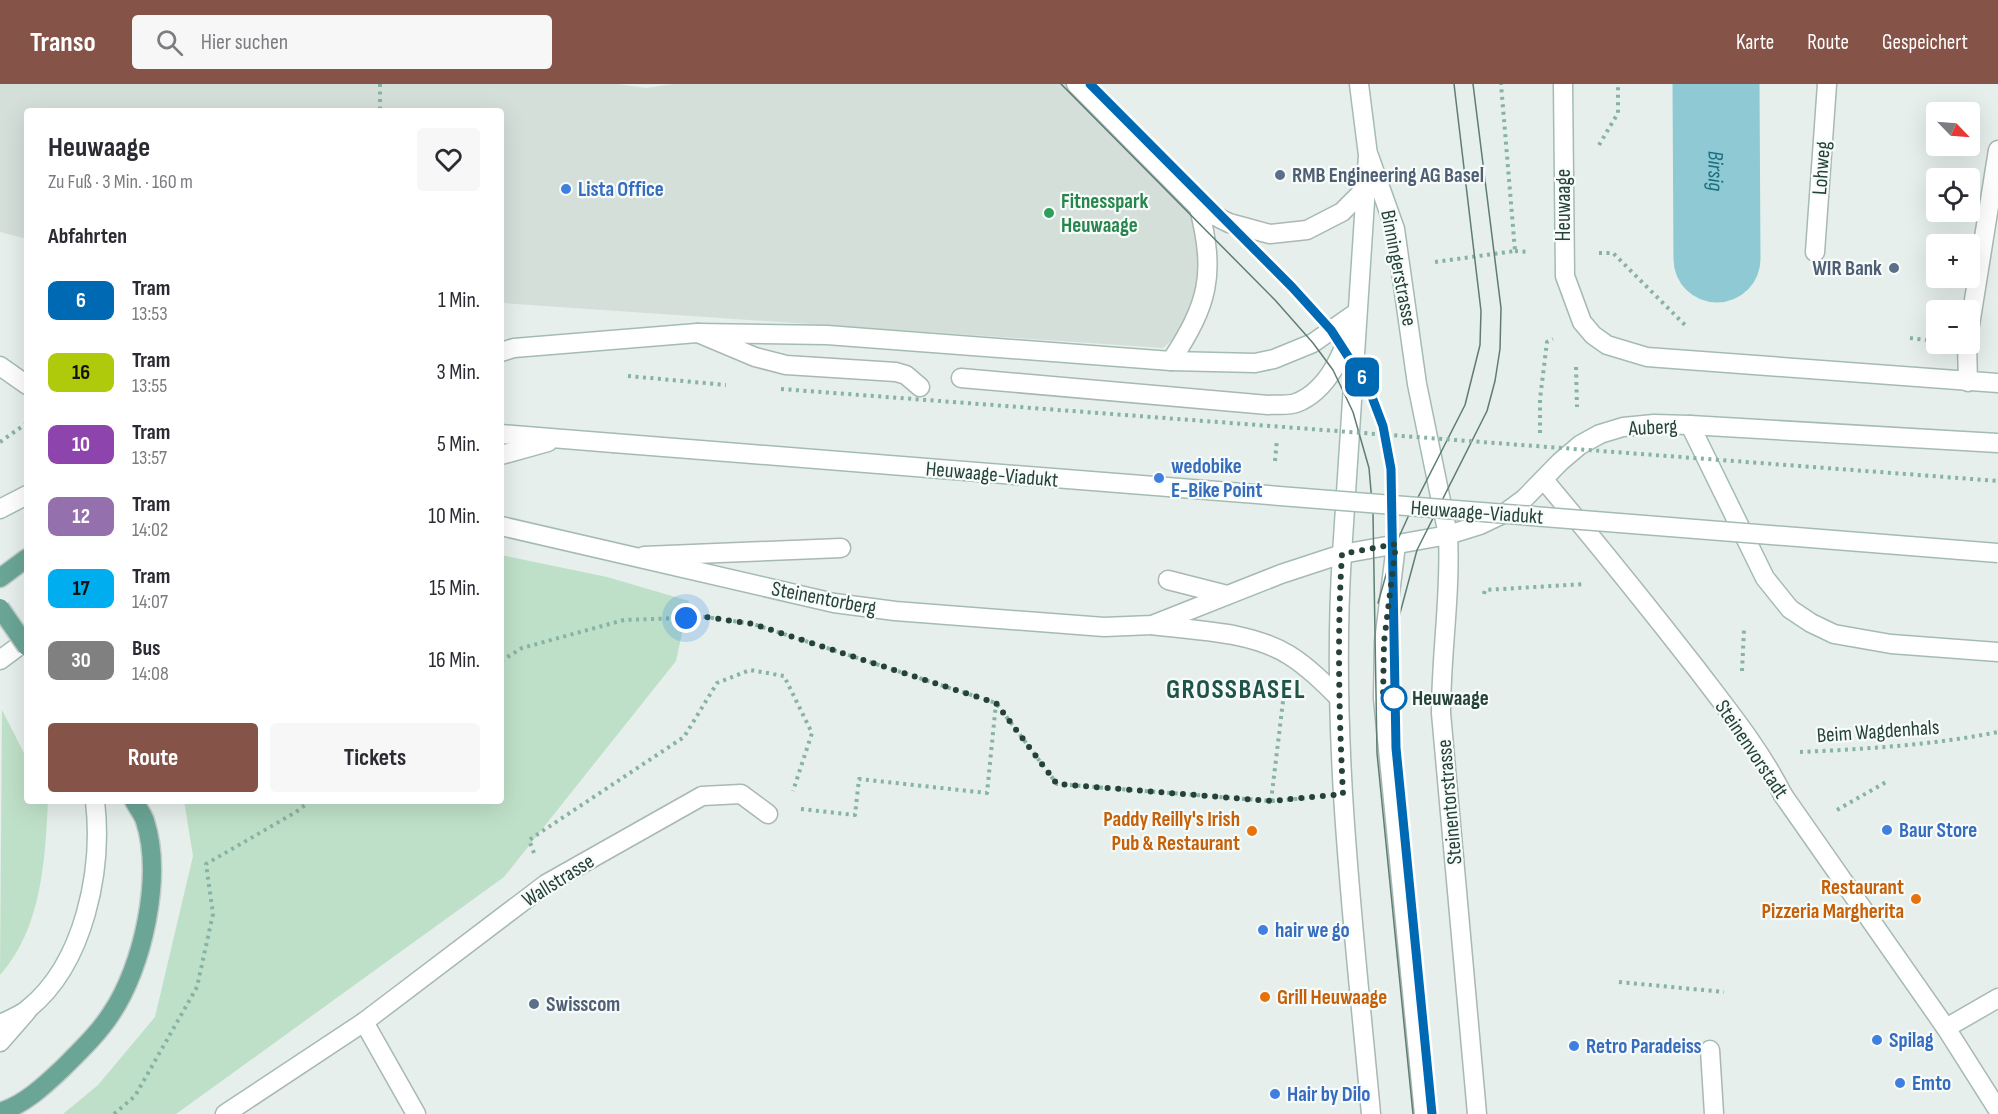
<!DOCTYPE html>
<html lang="de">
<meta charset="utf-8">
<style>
body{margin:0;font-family:"Sofia Sans Condensed",sans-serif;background:#f7f7f7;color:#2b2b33;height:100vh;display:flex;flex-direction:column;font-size:22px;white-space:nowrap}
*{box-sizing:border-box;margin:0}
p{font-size:20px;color:#7c7c81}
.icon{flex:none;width:33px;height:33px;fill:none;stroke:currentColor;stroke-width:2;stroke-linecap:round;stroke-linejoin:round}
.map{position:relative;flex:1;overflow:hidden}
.sheet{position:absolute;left:24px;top:24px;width:480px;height:696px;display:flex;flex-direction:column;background:#fff;border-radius:6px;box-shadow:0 6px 24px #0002}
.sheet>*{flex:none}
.badge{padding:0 12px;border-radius:9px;font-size:21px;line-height:39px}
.needle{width:39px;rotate:115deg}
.tools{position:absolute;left:1926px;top:18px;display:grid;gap:12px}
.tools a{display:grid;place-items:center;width:54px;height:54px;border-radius:6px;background:#fff;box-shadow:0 6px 24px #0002;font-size:30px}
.you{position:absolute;width:30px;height:30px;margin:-15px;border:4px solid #fff;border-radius:50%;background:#1a73e8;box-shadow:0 0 0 9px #1a73e833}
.map>.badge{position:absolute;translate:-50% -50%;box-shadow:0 0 0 3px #fff}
h2{padding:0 24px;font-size:22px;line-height:54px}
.round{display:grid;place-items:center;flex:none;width:63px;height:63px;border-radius:6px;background:#f7f7f7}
.headline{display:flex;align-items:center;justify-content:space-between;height:102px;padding:0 24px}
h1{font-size:28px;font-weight:700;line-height:45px}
.cta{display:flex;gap:12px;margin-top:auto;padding:12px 24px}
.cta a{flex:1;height:69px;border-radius:6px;background:#855347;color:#fff;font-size:24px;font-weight:700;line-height:69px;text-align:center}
.cta a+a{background:#f7f7f7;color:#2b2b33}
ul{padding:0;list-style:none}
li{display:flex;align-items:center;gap:18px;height:72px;padding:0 24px}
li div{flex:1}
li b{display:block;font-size:22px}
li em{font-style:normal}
li .badge{min-width:66px;font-weight:700;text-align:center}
header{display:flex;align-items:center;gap:36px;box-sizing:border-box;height:84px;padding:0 30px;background:#855347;color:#fff}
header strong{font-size:28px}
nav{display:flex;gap:33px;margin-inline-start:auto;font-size:21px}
.search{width:420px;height:54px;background:#f7f7f7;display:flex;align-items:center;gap:15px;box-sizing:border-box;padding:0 21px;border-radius:6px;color:#7c7c81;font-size:22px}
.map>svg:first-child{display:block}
.built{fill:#d4dfda}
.green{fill:#bfe0c8}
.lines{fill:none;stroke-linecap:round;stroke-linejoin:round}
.river{stroke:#8ec9d4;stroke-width:87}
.service-casing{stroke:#a8b8b2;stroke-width:21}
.pedestrian-casing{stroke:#a8b8b2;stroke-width:21}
.minor-casing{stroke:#a8b8b2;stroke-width:21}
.tertiary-casing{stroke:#a8b8b2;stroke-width:21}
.secondary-casing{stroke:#a4bbb3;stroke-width:21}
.primary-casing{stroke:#c2cac8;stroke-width:21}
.path{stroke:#86b3a5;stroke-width:4;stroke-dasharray:3 4.5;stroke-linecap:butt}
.service{stroke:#fff;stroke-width:18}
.pedestrian{stroke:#fff;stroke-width:18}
.minor{stroke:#fff;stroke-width:18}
.tertiary{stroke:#fff;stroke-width:18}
.secondary{stroke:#fff;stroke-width:18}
.primary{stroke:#6aa596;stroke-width:18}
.tram{stroke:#5f7d75;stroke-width:1.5}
.secondary-bridge-casing{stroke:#a4bbb3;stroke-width:21;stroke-linecap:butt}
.primary-bridge-casing{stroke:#c2cac8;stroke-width:21;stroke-linecap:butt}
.path-bridge{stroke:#86b3a5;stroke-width:4;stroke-dasharray:3 4.5;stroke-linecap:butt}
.secondary-bridge{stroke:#fff;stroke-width:18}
.primary-bridge{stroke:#6aa596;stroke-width:18}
.line-casing{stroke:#fff;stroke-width:14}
.line{stroke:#0069b4;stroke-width:9}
.walk{stroke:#24423a;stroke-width:6;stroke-dasharray:0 10.8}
.service-dot{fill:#5c6f8a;stroke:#f7fbf9;stroke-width:2}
.shop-dot{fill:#3f7fe0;stroke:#f7fbf9;stroke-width:2}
.leisure-dot{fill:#2e9e5b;stroke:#f7fbf9;stroke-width:2}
.stop-dot{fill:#fff;stroke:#0069b4;stroke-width:3}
.food-dot{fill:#e8710a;stroke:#f7fbf9;stroke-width:2}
.labels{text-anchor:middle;stroke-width:4.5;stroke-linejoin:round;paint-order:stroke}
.street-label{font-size:21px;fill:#24423a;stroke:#f7fbf9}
.service-label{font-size:21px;font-weight:bold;fill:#4e5e75;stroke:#f7fbf9;text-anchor:start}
.shop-label{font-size:21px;font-weight:bold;fill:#366cbe;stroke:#f7fbf9;text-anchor:start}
.leisure-label{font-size:21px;font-weight:bold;fill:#27864d;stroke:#f7fbf9;text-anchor:start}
.stop-label{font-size:21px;font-weight:bold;fill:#24423a;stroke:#f7fbf9;text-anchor:start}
.food-label{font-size:21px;font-weight:bold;fill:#c56008;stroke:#f7fbf9;text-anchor:end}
.water-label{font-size:22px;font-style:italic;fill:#1c6f80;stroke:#f7fbf9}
.district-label{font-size:27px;font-weight:bold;letter-spacing:1.5px;fill:#1f5548;stroke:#f7fbf9}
</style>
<header>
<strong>Transo</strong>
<div class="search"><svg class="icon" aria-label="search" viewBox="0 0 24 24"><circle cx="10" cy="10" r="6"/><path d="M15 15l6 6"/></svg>Hier suchen</div>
<nav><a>Karte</a><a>Route</a><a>Gespeichert</a></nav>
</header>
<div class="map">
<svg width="1998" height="1030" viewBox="0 0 1998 1030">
<rect width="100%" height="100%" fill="#e6efeb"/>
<polygon class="built" points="0,0 618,0 646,4 673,0 1084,0 1202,118 1198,152 1198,189 1193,221 1179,250 1163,264 501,219 501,27 27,27 27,155 0,148"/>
<g class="green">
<polygon points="501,471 607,493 689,517 676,577 504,793 176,1030 63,1030 98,1001 155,933 193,772 184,717 501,717"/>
<path d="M2,626L27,675V717H48C45,776 42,844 0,891Z"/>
</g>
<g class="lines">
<path class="river" id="s1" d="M1716,0L1717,175"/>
<defs>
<g id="service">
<polyline points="698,249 755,273 786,281 896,288 906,291 920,303"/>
<path d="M961,294L1268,321C1277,320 1288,322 1296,319C1330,306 1344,266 1355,235"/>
<polyline points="1396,461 1384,558 1383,614 1424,1030"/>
<polyline points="644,472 841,464"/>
<polyline points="1168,496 1227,511"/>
</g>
<g id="pedestrian">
<polyline points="1815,168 1827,0"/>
<polyline points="1783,711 1946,944 1998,1026"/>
<polyline points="1946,944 1998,914"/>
</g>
<g id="minor">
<polyline points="1076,0 1199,124 1229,139 1270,150 1307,146 1342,128 1365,105"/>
<polyline points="1970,241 1998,66"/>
<polyline points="1967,260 1968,298"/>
<path d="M1171,277C1208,220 1216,192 1199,124"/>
<path d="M1544,396C1596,458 1646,520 1696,584C1727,625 1760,665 1783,711"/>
<path d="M1448,451C1451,511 1441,569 1441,629L1477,1030"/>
<path d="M1342,470C1330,657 1354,844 1371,1030"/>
<path d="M1152,541C1197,547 1250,547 1289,571C1308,583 1323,598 1339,614"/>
<polyline points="364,938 416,1030"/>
<polyline points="1710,966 1714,1030"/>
<polyline points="225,1030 364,938 546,800 702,712 741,710 768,730"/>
</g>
<polyline id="tertiary" points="0,958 27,927"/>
<g id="secondary">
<polyline points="1563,0 1565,192 1582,238 1593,251 1607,261 1647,273 1998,299"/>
<polyline points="1369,72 1395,145 1417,300 1448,451"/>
<polyline points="501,268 514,264 697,249 827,251 1171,277 1255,279 1274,275 1313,259 1357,228"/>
<polyline points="0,282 27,301"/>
<polyline points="1690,341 1765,494 1790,525 1811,539 1834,550 1891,560 1998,568"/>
<polyline points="501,350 613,359"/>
<polyline points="501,371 548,358"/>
<polyline points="0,425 27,411"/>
<polyline points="501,442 834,519 895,527 1104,543 1152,541 1281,490 1342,470 1448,451 1480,441 1505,429 1524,415 1560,378 1580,361 1600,350 1623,343 1654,340 1690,341 1998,359"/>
<polyline points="1342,470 1368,71 1359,0"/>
<polyline points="0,576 27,556"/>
<path d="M0,940C9,936 21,931 28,925C85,879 103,785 95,717"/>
</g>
<g id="primary">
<polyline points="0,494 27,474"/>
<path d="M0,1028C24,1021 45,1001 63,984C80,967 98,950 111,930C143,883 163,792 145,737C143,730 137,723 134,717"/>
</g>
</defs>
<use href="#service" class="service-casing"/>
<use href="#pedestrian" class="pedestrian-casing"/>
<use href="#minor" class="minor-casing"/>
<use href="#tertiary" class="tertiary-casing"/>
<use href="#secondary" class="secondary-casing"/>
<use href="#primary" class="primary-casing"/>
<g class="path">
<polyline points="380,0 380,27"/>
<polyline points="1599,61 1618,29 1618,0"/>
<polyline points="1515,167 1529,168"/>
<polyline points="1599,169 1613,169 1685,241"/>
<polyline points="1435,178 1515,167 1501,0"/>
<polyline points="1910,254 1926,256"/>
<polyline points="1576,283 1577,323"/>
<polyline points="628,292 726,301"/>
<polyline points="1540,349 1540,315 1547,258 1553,255"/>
<polyline points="0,358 27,339"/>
<polyline points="1275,377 1277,355"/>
<polyline points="1484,510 1485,506 1585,500"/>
<polyline points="501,577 522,564 624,536 706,533 753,540 996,619 1057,700 1271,717 1308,714"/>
<polyline points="1742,587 1744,546"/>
<path d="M1800,668C1867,665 1933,661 1998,648"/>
<polyline points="1271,717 1284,609"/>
<polyline points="801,725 855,731 859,695 987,709 996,619"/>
<polyline points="1837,726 1886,698"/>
<polyline points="534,769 529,756 684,653 717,599 750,586 784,592 812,649 793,707"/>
<polyline points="1619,898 1724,908"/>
<polyline points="1926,1005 1939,996"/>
<polyline points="114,1030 135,1012 197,903 213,830 206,780 296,728 310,717"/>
</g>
<use href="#service" class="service"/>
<use href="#pedestrian" class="pedestrian"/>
<use href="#minor" class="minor"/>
<use href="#tertiary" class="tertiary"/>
<use href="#secondary" class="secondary"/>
<use href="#primary" class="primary"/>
<g class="tram">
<polyline points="1061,0 1275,216 1313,259 1333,286 1353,328 1369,384 1373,430 1377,669 1413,1030"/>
<polyline points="1090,0 1292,203 1331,246 1369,305 1383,342 1391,385 1396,665 1432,1030"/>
<polyline points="1378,519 1393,466 1408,433 1465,321 1480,261 1481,227 1454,0"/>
<polyline points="1399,533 1417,466 1487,327 1495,297 1500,265 1501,224 1473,0"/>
</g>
<defs>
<polyline id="secondary-bridge" points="613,359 1998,469"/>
<polyline id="primary-bridge" points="0,524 27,563"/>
</defs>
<use href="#secondary-bridge" class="secondary-bridge-casing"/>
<use href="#primary-bridge" class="primary-bridge-casing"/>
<polyline class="path-bridge" points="781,305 1998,397"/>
<use href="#secondary-bridge" class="secondary-bridge"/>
<use href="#primary-bridge" class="primary-bridge"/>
</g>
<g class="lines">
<defs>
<polyline id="line" points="1090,0 1292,203 1331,246 1369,305 1383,342 1391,385 1396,664 1432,1030"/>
</defs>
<use href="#line" class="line-casing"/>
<use href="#line" class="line"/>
<path class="walk" d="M686,534L706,533L753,540L996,619L1057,700L1271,717L1343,710C1339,630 1337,550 1342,470L1396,460L1384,558L1383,614H1394"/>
</g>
<g class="service-dot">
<circle cx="1280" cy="91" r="6"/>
<circle cx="1894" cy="184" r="6"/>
<circle cx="534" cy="920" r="6"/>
</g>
<g class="shop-dot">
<circle cx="566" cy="105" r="6"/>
<circle cx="1159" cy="394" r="6"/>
<circle cx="1887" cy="746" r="6"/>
<circle cx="1263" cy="846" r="6"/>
<circle cx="1877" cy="956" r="6"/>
<circle cx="1574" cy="962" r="6"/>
<circle cx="1900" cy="999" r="6"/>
<circle cx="1275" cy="1010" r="6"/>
</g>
<circle class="leisure-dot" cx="1049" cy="129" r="6"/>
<circle class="stop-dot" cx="1394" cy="614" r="12"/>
<g class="food-dot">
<circle cx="1252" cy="747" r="6"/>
<circle cx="1916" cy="815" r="6"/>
<circle cx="1265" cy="913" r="6"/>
</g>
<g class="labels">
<g class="street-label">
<text transform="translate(1821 84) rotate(-86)" y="7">Lohweg</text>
<text transform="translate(1563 121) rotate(-90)" y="7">Heuwaage</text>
<text transform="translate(1399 184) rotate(79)" y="7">Binningerstrasse</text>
<text transform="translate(1653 343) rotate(-3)" y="7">Auberg</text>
<text transform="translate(992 390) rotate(5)" y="7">Heuwaage-Viadukt</text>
<text transform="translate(1477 428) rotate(4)" y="7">Heuwaage-Viadukt</text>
<text transform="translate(824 514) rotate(11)" y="7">Steinentorberg</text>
<text transform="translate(1878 647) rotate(-4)" y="7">Beim Wagdenhals</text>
<text transform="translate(1752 665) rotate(56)" y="7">Steinenvorstadt</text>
<text transform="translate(1449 718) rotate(-95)" y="7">Steinentorstrasse</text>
<text transform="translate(558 796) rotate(-32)" y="7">Wallstrasse</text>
</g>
<g class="service-label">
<text x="1292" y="98">RMB Engineering AG Basel</text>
<text x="1882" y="191" text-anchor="end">WIR Bank</text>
<text x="546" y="927">Swisscom</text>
</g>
<g class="shop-label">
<text x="578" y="112">Lista Office</text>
<text x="1171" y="389">wedobike<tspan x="1171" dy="24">E-Bike Point</tspan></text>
<text x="1899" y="753">Baur Store</text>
<text x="1275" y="853">hair we go</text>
<text x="1889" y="963">Spilag</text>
<text x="1586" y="969">Retro Paradeiss</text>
<text x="1912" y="1006">Emto</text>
<text x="1287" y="1017">Hair by Dilo</text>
</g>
<g class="leisure-label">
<text x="1061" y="124">Fitnesspark<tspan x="1061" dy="24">Heuwaage</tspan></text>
</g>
<g class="stop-label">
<text x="1412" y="621">Heuwaage</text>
</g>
<g class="food-label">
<text x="1240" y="742">Paddy Reilly's Irish<tspan x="1240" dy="24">Pub &amp; Restaurant</tspan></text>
<text x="1904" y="810">Restaurant<tspan x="1904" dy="24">Pizzeria Margherita</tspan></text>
<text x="1277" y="920" text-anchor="start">Grill Heuwaage</text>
</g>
<g class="water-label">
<text dy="8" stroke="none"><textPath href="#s1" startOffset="87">Birsig</textPath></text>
</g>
<g class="district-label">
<text x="1236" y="614">GROSSBASEL</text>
</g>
</g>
</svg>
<div class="tools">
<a><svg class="needle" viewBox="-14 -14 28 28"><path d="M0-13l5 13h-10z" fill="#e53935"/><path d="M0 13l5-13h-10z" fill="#7c7c81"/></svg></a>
<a><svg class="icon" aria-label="locate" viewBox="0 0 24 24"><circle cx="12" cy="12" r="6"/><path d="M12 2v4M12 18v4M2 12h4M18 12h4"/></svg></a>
<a>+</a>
<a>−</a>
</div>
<div class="you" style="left:686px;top:534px"></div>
<b class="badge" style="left:1362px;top:293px;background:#0069b4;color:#fff">6</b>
<section class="sheet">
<div class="headline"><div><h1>Heuwaage</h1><p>Zu Fuß · 3 Min. · 160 m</p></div><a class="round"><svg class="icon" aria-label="heart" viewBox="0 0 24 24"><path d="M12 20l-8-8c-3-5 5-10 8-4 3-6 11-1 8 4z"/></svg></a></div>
<h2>Abfahrten</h2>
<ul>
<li><span class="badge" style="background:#0069b4;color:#fff">6</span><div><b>Tram</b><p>13:53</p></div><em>1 Min.</em></li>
<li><span class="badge" style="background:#afca0b;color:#111">16</span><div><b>Tram</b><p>13:55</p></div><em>3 Min.</em></li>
<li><span class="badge" style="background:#8e44ad;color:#fff">10</span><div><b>Tram</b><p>13:57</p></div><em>5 Min.</em></li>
<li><span class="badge" style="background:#9471ad;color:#fff">12</span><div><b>Tram</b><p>14:02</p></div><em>10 Min.</em></li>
<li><span class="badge" style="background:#00aeef;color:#111">17</span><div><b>Tram</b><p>14:07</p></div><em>15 Min.</em></li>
<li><span class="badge" style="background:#808080;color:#fff">30</span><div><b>Bus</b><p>14:08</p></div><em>16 Min.</em></li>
</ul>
<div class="cta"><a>Route</a><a>Tickets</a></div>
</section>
</div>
